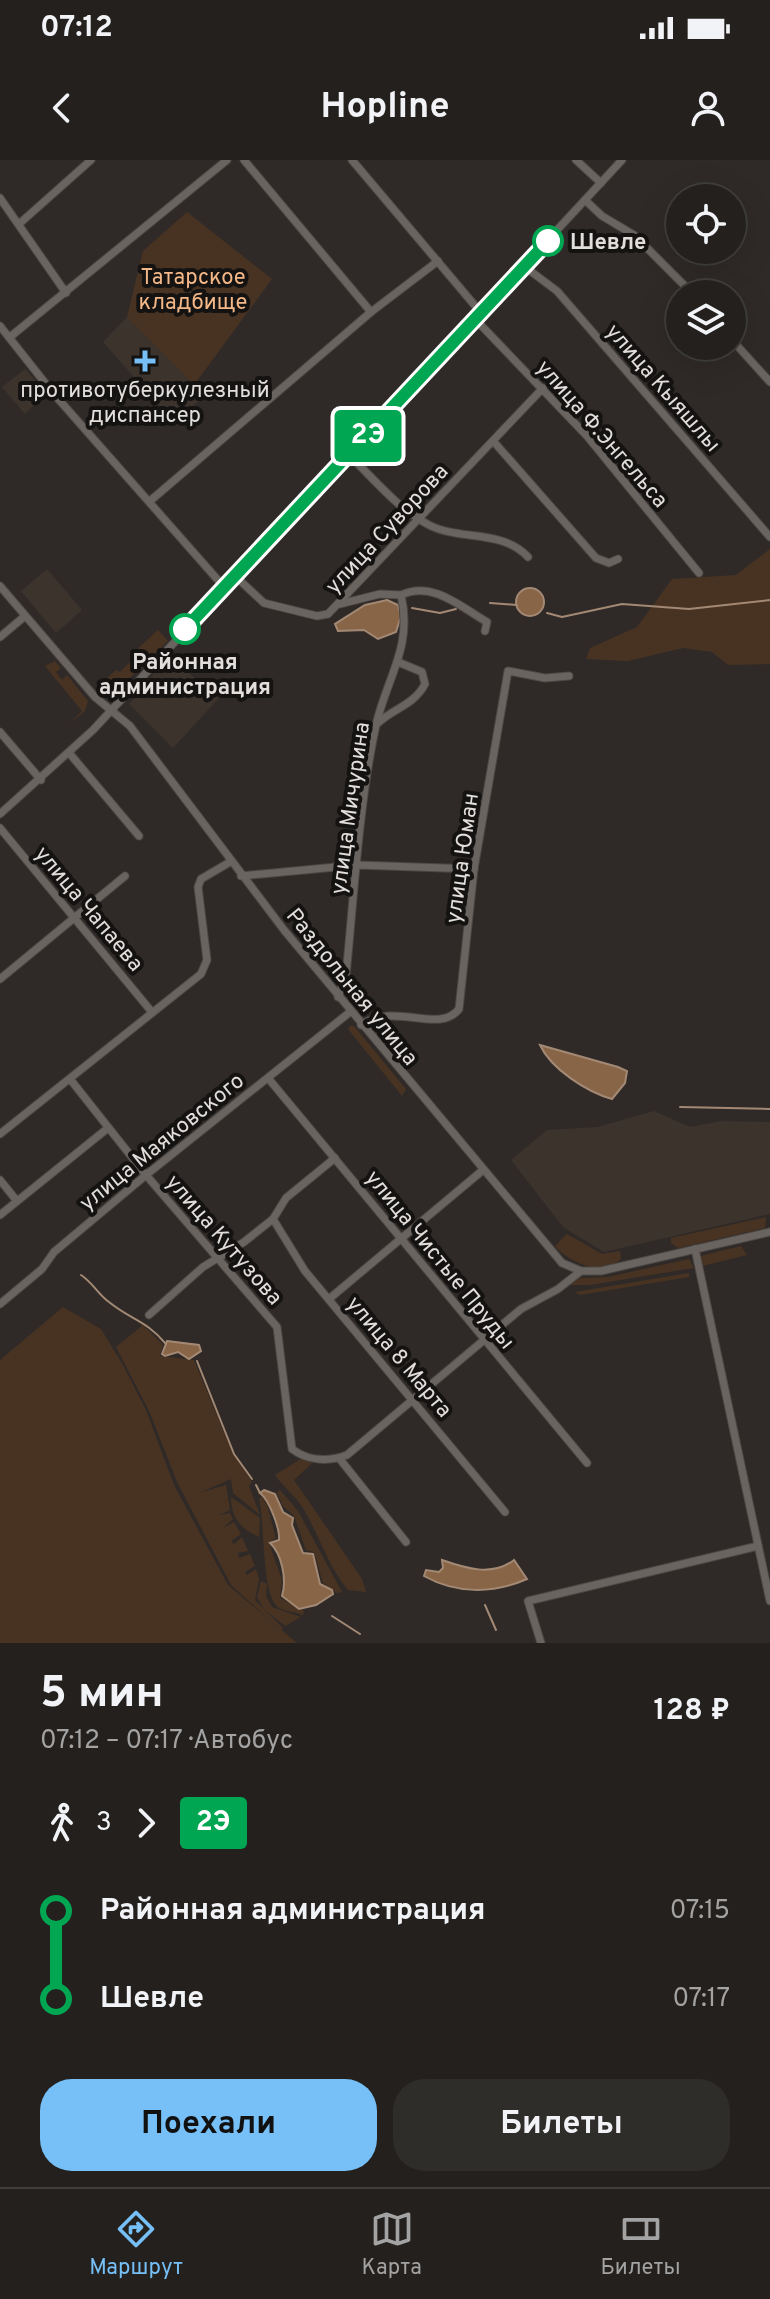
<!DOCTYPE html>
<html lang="ru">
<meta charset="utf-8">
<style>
body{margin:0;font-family:Overpass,sans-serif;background:#2f2d2a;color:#f1f3f6;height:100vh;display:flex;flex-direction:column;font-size:30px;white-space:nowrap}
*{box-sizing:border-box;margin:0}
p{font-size:26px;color:#a3a3a4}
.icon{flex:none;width:44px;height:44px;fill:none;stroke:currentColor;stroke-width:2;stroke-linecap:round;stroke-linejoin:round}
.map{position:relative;height:1483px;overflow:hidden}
.side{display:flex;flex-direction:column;background:#23201d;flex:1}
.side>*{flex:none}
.badge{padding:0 16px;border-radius:6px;font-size:28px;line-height:52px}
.tools{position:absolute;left:666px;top:24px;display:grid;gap:16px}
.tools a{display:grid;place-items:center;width:80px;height:80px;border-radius:50%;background:#23201d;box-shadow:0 8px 32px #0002,0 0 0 2px #403e3b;font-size:40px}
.map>.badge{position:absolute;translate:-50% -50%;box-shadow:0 0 0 4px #fff}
.legs{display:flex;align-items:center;gap:12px;height:88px;padding:0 40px;font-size:26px}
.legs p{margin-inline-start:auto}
.overview{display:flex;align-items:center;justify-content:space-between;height:136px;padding:0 40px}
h1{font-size:44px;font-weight:700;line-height:60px}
.button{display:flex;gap:16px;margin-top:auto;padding:16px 40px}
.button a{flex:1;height:92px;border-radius:32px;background:#76c0f7;color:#111;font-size:32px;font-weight:700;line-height:92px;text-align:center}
.button a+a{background:#2f2d2a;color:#f1f3f6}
ul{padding:0 40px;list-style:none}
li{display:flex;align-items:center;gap:28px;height:88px;font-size:30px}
li i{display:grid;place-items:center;width:12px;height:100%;margin:0 10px;background:currentColor}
li i::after{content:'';width:20px;height:20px;margin:-10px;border:6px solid;border-radius:50%;background:#23201d}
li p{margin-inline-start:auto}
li:first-child i{background:linear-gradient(#0000 50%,currentColor 0)}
li:last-child i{background:linear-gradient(currentColor 50%,#0000 0)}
.status{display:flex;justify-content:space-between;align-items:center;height:56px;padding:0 40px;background:#23201d;direction:ltr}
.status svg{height:22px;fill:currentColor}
header{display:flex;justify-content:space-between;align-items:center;height:104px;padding:0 40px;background:#23201d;font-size:36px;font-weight:700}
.dock{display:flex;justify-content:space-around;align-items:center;height:112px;border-top:2px solid #403e3b;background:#23201d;font-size:22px;color:#a3a3a4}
.dock a{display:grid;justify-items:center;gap:4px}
.dock .current{color:#76c0f7}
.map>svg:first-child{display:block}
.built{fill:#3d332d}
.green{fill:#483323}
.water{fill:#896548;stroke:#a38974;stroke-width:2}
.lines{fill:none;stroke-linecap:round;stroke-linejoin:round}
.stream{stroke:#a38974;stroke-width:2}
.minor-casing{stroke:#4c4845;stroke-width:9}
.minor{stroke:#696460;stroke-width:7}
.line-1-casing{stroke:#fff;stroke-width:18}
.line-1{stroke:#00a651;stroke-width:12}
.stop-1-dot{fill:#fff;stroke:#00a651;stroke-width:4}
.poi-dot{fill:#76c0f7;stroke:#151312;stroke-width:3}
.labels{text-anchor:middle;stroke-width:8;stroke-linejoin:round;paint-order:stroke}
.stop-label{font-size:22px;font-weight:bold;fill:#e1dedc;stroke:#151312;text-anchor:start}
.park-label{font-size:22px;fill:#f3b788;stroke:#151312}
.street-label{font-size:22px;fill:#e1dedc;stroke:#151312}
.poi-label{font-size:22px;fill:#e1dedc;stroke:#151312}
</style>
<div class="status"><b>07:12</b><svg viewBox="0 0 49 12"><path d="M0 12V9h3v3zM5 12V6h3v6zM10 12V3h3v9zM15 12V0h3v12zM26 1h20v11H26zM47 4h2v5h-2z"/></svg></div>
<header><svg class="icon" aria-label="back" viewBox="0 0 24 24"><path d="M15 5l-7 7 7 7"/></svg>Hopline<svg class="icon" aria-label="person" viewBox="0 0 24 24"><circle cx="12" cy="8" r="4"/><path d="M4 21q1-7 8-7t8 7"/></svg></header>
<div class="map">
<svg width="770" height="1483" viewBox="0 0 770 1483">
<rect width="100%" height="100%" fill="#2f2a27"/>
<g class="built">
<polygon points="127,157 205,236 174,262 103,182"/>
<polygon points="25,209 47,233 25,254 2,227"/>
<polygon points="47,409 82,450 56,473 21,431"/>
<polygon points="168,496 219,538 173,588 129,544"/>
<polygon points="654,951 690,967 722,961 770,962 770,1054 604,1092 563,1067 511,1000 547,970 598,967"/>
</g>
<g class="green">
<polygon points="187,52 272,119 194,225 127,157 143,91"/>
<polygon points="770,389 770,504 728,505 712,492 683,488 628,501 586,499 590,488 637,467 672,419 736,415"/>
<polygon points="158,470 168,481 112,535 101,524 116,510 120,512 133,499 131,495"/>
<polygon points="55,501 61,508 56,512 62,520 67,515 88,541 85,551 69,564 82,551 45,506"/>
<polygon points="350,866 354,866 406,929 402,936 348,869"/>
<polygon points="766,1057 765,1068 678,1088 671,1083 671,1078"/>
<path d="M567,1074L602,1094L620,1091L621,1099C602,1117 570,1103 555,1086Z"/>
<polygon points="741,1086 747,1095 702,1106 700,1096"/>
<polygon points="689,1099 694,1108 590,1125 569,1125 580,1118 608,1117"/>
<polygon points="689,1113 689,1117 580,1135 575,1132"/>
<polygon points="63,1147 101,1169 123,1205 146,1250 174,1325 228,1425 297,1483 0,1483 0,1200"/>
<polygon points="143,1165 163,1185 160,1196 194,1200 233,1294 252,1322 249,1326 260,1355 233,1333 231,1319 199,1333 226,1325 230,1350 219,1355 230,1353 233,1359 223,1368 234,1362 241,1374 231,1381 234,1384 242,1377 248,1391 238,1393 239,1398 250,1394 255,1406 245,1412 247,1415 256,1409 259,1419 255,1440 283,1468 281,1470 231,1425 177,1322 150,1253 116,1187"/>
<path d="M301,1299L312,1303L294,1320L362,1419L366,1432L348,1430C328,1406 320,1377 304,1350C296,1336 284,1328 275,1315Z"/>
<polygon points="280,1330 298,1351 342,1432 337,1433 323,1423 314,1392 306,1390 294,1356 282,1345 277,1332"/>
<path d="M231,1337L260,1358L259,1377C241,1369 231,1358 231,1337Z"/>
<path d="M262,1337L267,1345L276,1378L269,1383L282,1420L280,1438L304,1451L303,1455C296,1452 286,1452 279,1448C261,1438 265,1359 259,1338Z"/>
<polygon points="261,1421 267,1424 266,1436 272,1447 301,1457 285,1466 264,1449 257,1437"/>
</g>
<g class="water">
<circle cx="530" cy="442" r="14"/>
<polygon points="387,440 398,445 401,456 396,472 378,479 364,470 338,471 335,464 365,445"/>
<path d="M540,885L618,907L627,911L625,923L612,939C587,932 551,909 540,885Z"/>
<polygon points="167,1181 199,1185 201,1191 189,1199 178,1192 165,1196 162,1194"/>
<path d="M264,1330L275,1334L283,1352L293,1358L292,1365L303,1393L313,1394L320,1424L332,1430L333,1434L316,1445L299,1449L282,1436C287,1420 282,1394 270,1383L279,1380C280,1368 269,1340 260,1333Z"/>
<path d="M442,1400C465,1408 492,1417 514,1400L527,1419C493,1434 456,1434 424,1416L426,1410L439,1412L443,1408Z"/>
</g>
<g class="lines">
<g class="stream">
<polyline points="490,443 517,445"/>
<polyline points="412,448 440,453 456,449"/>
<polyline points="547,453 562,457 622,444 689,449 770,440"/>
<polyline points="680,947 770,949"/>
<path d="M81,1115C93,1123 98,1134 109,1142C131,1160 146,1160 166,1184"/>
<polyline points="197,1201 234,1294 252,1319"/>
<polyline points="256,1325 260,1333"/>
<polyline points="485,1445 496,1470"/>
<polyline points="332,1456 360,1474"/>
</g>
<defs>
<g id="minor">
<polyline points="244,0 371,152"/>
<polyline points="352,0 482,154"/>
<polyline points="576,0 601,23"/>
<polyline points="0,38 66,133"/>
<polyline points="585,40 602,56 634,75 693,134"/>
<polyline points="19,64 91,0"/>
<polyline points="525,107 557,131 770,377"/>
<polyline points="476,160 587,276 699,413"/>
<polyline points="0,166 53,233 224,427"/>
<polyline points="10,177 227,0"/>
<polyline points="732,180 770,222"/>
<polyline points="494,282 596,398 609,403 618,399"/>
<path d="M350,296C375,320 397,348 429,365C460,381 502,369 528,397"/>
<polyline points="150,341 371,152 438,101"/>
<polyline points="234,415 264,443 317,456 328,454 543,228"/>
<polyline points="0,426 95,537 130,566 284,770 562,1103 581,1111 601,1111 770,1072"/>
<path d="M401,435C432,420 461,447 487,462L485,471"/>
<polyline points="0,477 25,456"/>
<path d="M378,563C394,548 414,545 425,524L422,512L398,502"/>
<polyline points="0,572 41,620"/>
<polyline points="70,594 139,676"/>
<polyline points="0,654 93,570 622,0"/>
<polyline points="0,668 151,851"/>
<polyline points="241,716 357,705 474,709"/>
<polyline points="0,819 125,716"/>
<path d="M338,837L346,815C354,736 359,642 376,565C387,517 413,487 401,435L380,434L340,444"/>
<path d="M361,865C396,841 439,875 459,849L474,709L508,511L545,518L569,516"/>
<polyline points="268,918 587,1303"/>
<path d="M70,919L146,1015L277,1167L292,1289C308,1301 328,1302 347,1295L521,1149L558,1129L581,1111"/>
<polyline points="0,974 201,814 207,800 198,727 201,719 230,702"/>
<polyline points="0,1020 17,1041"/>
<polyline points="0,1055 108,968"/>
<polyline points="273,1059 305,1111 505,1352"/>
<polyline points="695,1089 770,1441"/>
<polyline points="329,1139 483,1010"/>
<polyline points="0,1144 42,1109 54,1092 146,1015 350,852"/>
<polyline points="149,1155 203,1107 244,1082 273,1059 286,1038 335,998"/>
<polyline points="339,1298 406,1382"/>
<polyline points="541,1483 528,1441 758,1386"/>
</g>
</defs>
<use href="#minor" class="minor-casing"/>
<use href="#minor" class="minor"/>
</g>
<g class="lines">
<defs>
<polyline id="line-1" points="185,469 548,81"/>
</defs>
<use href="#line-1" class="line-1-casing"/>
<use href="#line-1" class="line-1"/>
</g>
<g class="stop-1-dot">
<circle cx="548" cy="81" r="14"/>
<circle cx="185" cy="469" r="14"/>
</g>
<path class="poi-dot" d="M141 189h8v8h8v8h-8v8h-8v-8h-8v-8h8z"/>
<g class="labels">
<g class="stop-label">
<text x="570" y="89">Шевле</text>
<text x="185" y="509" text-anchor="middle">Районная<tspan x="185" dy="25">администрация</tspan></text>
</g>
<g class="park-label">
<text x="193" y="124">Татарское<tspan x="193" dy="25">кладбище</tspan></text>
</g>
<g class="street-label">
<text transform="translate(664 227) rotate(49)" y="8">улица Кыяшлы</text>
<text transform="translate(603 273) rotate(49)" y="8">улица Ф.Энгельса</text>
<text transform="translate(386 368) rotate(-47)" y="8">улица Суворова</text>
<text transform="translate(349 648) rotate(-82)" y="8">улица Мичурина</text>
<text transform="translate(461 698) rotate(-82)" y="8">улица Юман</text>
<text transform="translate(90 748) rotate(50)" y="8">улица Чапаева</text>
<text transform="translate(353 826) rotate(51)" y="8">Раздольная улица</text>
<text transform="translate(161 981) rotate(-39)" y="8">улица Маяковского</text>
<text transform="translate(225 1079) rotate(49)" y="8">улица Кутузова</text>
<text transform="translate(441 1099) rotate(51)" y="8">улица Чистые Пруды</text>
<text transform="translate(400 1196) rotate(50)" y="8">улица 8 Марта</text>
</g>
<g class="poi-label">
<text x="145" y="237">противотуберкулезный<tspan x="145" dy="25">диспансер</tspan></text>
</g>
</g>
</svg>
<div class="tools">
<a><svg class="icon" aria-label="locate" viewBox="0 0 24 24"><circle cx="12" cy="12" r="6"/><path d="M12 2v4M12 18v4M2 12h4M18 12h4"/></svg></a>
<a><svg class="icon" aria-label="layers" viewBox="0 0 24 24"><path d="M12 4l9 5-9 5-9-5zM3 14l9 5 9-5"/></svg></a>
</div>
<b class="badge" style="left:368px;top:276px;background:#00a651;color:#fff">2Э</b>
</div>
<section class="side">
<div class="overview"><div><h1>5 мин</h1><p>07:12 – 07:17 · Автобус</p></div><b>128 ₽</b></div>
<div class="legs"><svg class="icon" aria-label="walk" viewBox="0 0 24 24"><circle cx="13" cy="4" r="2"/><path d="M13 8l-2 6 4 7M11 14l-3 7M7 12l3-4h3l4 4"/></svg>3<svg class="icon" aria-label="forward" viewBox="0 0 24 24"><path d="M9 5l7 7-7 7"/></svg><b class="badge" style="background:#00a651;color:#fff">2Э</b></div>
<ul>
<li><i style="color:#00a651"></i><b>Районная администрация</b><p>07:15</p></li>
<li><i style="color:#00a651"></i><b>Шевле</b><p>07:17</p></li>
</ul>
<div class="button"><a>Поехали</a><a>Билеты</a></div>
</section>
<nav class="dock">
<a class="current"><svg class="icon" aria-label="directions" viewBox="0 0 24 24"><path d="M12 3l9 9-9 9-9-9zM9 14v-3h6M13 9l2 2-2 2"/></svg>Маршрут</a>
<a><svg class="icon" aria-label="map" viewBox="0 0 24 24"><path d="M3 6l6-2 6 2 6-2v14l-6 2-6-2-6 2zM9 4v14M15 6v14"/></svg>Карта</a>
<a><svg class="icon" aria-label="tickets" viewBox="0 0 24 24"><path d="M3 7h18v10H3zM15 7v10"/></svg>Билеты</a>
</nav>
